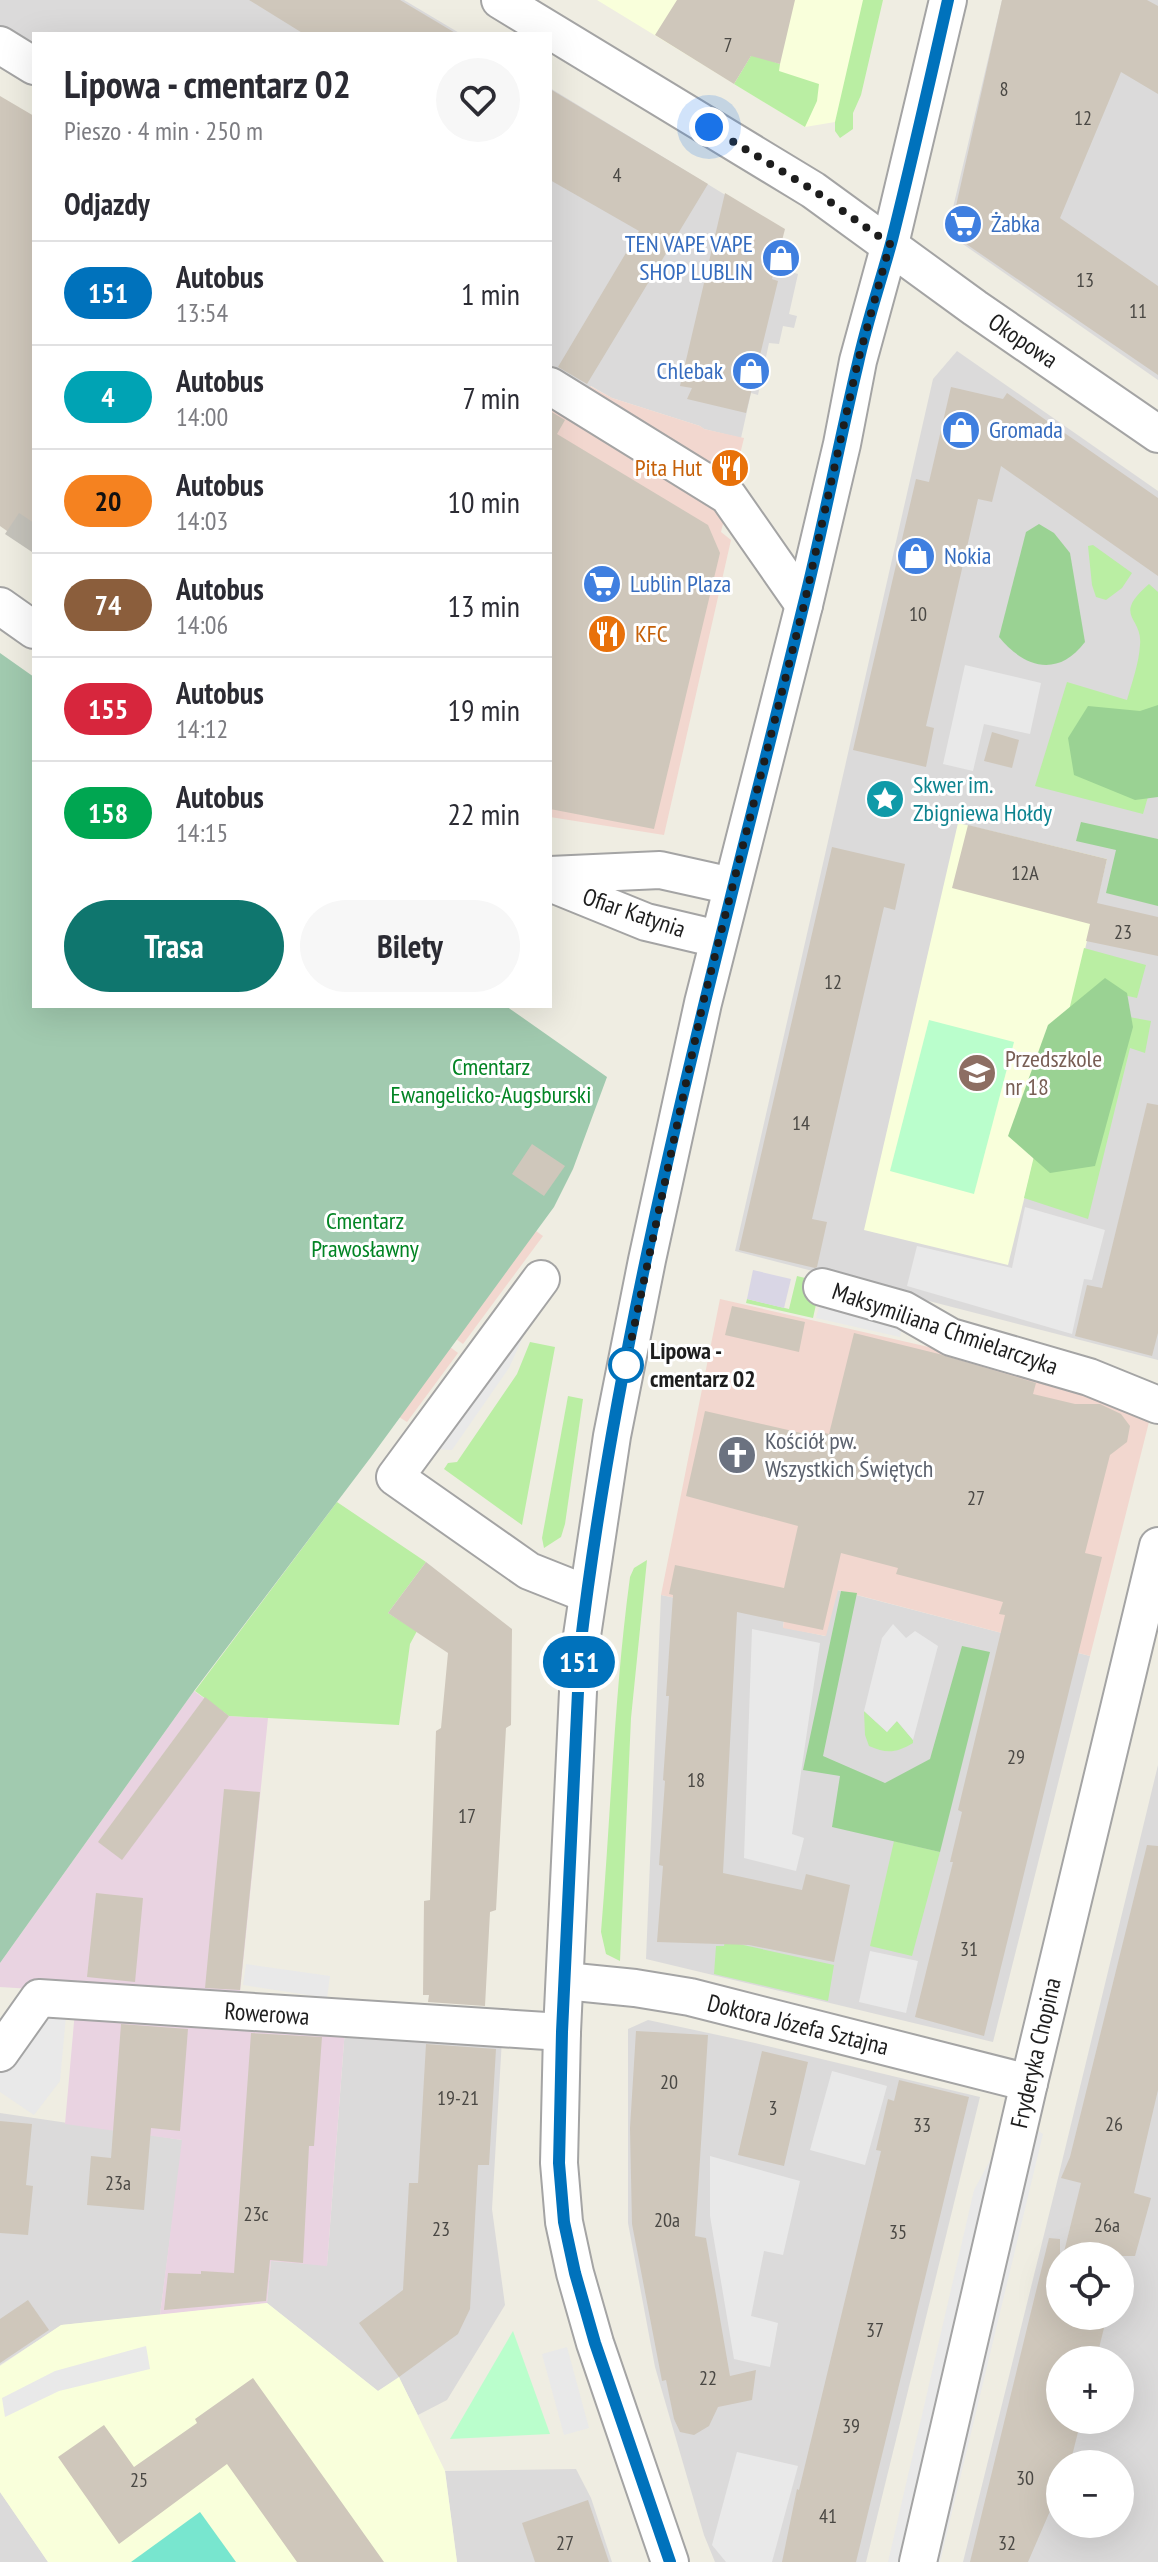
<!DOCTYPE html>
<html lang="pl">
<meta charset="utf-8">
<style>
body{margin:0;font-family:"PT Sans Narrow",sans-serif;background:#f7f7f7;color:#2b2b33;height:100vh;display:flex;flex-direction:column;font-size:30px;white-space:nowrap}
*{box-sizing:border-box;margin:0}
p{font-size:26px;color:#7c7c81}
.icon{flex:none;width:44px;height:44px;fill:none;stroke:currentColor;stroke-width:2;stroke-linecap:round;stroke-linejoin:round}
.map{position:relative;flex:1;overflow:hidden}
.details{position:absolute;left:32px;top:32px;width:520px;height:976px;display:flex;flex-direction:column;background:#fff;border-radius:0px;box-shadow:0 8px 32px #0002}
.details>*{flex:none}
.badge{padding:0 16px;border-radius:26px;font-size:28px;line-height:52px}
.controls{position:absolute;left:1046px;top:2242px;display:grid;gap:16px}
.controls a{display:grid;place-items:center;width:88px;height:88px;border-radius:50%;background:#fff;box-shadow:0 8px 32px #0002;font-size:40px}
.you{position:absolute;width:40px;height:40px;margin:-20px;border:6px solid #fff;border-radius:50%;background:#1a73e8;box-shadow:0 0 0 12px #1a73e833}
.map>.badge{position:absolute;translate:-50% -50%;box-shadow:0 0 0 4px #fff}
h2{padding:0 32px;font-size:30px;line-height:72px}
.round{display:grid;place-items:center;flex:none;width:84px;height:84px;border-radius:42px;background:#f7f7f7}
.summary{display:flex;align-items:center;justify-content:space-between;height:136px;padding:0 32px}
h1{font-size:38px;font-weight:600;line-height:60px}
.cta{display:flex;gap:16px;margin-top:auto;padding:16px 32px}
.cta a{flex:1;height:92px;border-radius:48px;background:#0f766e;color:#fff;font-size:32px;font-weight:600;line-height:92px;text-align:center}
.cta a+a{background:#f7f7f7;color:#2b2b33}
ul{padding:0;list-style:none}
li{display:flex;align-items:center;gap:24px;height:104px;padding:0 32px;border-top:2px solid #e1e1e2}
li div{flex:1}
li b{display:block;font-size:30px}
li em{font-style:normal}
li .badge{min-width:88px;font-weight:700;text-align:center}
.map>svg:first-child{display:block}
.residential{fill:#dbdada;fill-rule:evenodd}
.commercial{fill:#f2d7cf}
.industrial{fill:#e9d3e1}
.education{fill:#f9ffdb}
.grass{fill:#baeea3}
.forest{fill:#9ad293}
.cemetery{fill:#a1caaf}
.park{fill:#bafecc}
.pitch{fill:#78e6cf}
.parking{fill:#e9e9e9}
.plaza{fill:#d9d6e5}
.building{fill:#cfc7bb}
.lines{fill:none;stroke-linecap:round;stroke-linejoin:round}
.minor-tunnel{stroke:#c5c3bb;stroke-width:36;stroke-dasharray:36 18;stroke-linecap:butt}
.minor-casing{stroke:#a4a4a4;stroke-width:40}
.minor{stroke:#fff;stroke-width:36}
.line-casing{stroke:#fff;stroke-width:18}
.line{stroke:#0072bc;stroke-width:12}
.walk{stroke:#1d1d1d;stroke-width:8;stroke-dasharray:0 14.4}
.stop-dot{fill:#fff;stroke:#0072bc;stroke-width:4}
.labels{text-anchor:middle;stroke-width:6;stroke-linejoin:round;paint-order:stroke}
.number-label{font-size:20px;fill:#4a4844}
.shop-label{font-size:24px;fill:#366cbe;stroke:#fff;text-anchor:start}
.street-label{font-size:24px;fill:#1d1d1d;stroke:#fff}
.food-label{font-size:24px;fill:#c56008;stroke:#fff;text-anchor:end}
.culture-label{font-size:24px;fill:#0d838f;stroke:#fff;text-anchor:start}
.education-label{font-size:24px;fill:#785e54;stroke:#fff;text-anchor:start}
.park-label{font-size:24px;fill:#028424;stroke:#fff}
.stop-label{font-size:24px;font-weight:bold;fill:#1d1d1d;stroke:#fff;text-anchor:start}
.worship-label{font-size:24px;fill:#5b616d;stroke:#fff;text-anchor:start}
</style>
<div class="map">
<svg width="1158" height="2562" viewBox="0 0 1158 2562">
<rect width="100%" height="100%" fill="#efede2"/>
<g class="residential">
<polygon points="0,0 404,0 461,34 34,34 34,47 0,27"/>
<polygon points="1002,0 1158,0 1158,380 947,233"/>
<polygon points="550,88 783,230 781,245 789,247 784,270 798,274 789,314 797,316 794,328 783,326 779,344 769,343 758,395 751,393 741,438 704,429 700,426 612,398 591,386 588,390 550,366"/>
<polygon points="957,351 1158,491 1158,1360 735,1251 933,379"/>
<polygon points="837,1590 1090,1656 993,2042 646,1959 661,1595 784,1620 783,1627 825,1636"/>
<path d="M1158,1765V2562H963L1059,2174ZM1060,2256H1120V2316H1060ZM1060,2360H1120V2420H1060ZM1060,2464H1120V2524H1060Z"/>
<polygon points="648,2020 755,2043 980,2097 866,2562 715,2562 704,2535 655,2367 628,2223 628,2029"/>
<polygon points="345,2029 502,2039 492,2209 505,2305 447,2400 418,2415 399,2378 378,2391 267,2303 271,2261 327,2265"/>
<polygon points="0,2113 183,2140 160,2315 62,2325 0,2365"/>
<polygon points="576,2469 591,2498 612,2562 457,2562 445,2471"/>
<polygon points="0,2492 48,2562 0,2562"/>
</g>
<g class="commercial">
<polygon points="550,366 588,389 590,386 612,398 700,426 704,429 744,438 721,532 731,540 664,835 550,817"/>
<polygon points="536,1231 543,1236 463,1344 456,1339"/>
<polygon points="720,1299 1046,1374 1122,1401 1149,1422 1090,1656 838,1590 826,1636 783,1628 784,1620 661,1595"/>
<polygon points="450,1347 458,1353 407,1422 399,1417"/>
</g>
<g class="industrial">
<polygon points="194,1691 229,1716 268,1718 239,2002 0,1987 0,1963"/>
<polygon points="75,2011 345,2029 327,2266 271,2261 267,2303 160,2315 182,2140 65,2124"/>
</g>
<g class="education">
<polygon points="597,0 868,0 841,121 805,127"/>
<polygon points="958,823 1107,859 1008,1265 864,1230"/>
<polygon points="267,2303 378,2391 399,2377 445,2471 457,2562 48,2562 0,2492 0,2366 61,2325"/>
</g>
<g class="grass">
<polygon points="863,0 883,0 861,95 853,113 853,129 840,138 835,131 835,122"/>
<polygon points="752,54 780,64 779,71 819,84 817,101 805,127 734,84"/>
<polygon points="1093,545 1132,573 1122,588 1106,600 1096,597 1092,585 1088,546"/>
<path d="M1149,584L1158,592V762L1143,814L1035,786L1067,682L1127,700C1132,682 1139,663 1140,645C1143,616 1111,617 1149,584Z"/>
<polygon points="1084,948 1146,965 1137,998 1095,989 1091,1010 1151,1021 1145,1053 1130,1048 1088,1219 1024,1198"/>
<polygon points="797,1276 821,1282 813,1318 746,1303 747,1299 789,1309"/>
<polygon points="530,1342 555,1347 522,1525 444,1469 448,1463 457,1462 517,1374"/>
<polygon points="568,1396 583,1399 565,1524 561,1537 544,1548 542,1538"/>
<polygon points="337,1502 426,1562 388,1613 417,1631 410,1644 399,1725 229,1716 195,1691"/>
<path d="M647,1560L631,1718L620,1961L606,1954L601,1932C611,1814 614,1695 630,1577L634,1568Z"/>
<path d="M864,1711L887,1732L896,1720L913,1740V1743C896,1753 887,1754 869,1746L865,1735Z"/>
<polygon points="894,1841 940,1852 912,1956 870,1946"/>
<polygon points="725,1941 834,1965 828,2001 714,1974 716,1946 724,1946"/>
</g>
<g class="forest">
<path d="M1039,524L1054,533L1070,553L1085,642C1058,678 1024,668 999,637L1026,532Z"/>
<polygon points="1158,705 1158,797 1135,800 1074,775 1068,738 1088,706 1140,711"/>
<polygon points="1081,822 1158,839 1158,906 1106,893 1116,850 1076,841"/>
<polygon points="1105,978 1127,993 1133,1027 1095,1166 1050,1173 1008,1136 1048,1025"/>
<polygon points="841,1591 857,1593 823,1756 885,1783 930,1759 962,1646 990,1652 940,1852 832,1827 840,1776 803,1770"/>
</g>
<polygon class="cemetery" points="0,653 34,677 34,1006 506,1006 607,1077 573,1169 554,1207 371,1457 194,1691 0,1963"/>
<g class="park">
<polygon points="929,1020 1014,1042 974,1194 890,1171"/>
<polygon points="513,2331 550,2434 450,2439"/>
</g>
<polygon class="pitch" points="200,2512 236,2562 131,2562"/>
<g class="parking">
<polygon points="965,665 1041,683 1030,734 984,724 973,771 943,764"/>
<polygon points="1025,1207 1105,1230 1092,1280 1084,1279 1072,1334 907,1286 917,1246 1012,1268"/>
<polygon points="822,1296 904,1315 900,1337 816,1318"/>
<polygon points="523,1337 509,1368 452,1450 430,1449 508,1339"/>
<polygon points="893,1624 906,1638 915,1631 938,1646 913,1740 897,1721 887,1732 864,1711 882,1638"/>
<polygon points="752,1629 820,1643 792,1834 804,1838 796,1871 744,1858"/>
<polygon points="870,1951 918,1961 906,2013 859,2002"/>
<polygon points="246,1964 330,1976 327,1998 243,1985"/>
<polygon points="42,2003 67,2005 60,2081 34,2115 0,2092 0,2062"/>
<polygon points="832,2071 887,2086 865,2165 810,2150"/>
<polygon points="1034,2128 1043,2134 940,2562 927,2562"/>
<polygon points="710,2156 800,2181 783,2255 764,2251 751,2316 778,2323 770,2367 734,2359 710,2216"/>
<polygon points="992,2157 994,2175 901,2562 888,2562 974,2190"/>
<polygon points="146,2346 150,2369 59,2391 5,2417 2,2398 55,2371"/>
<polygon points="567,2347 589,2428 564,2435 542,2354"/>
<polygon points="737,2452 798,2466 772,2562 726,2562 712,2545"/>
</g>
<polygon class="plaza" points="753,1270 791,1279 784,1308 747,1299"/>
<g class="building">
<polygon points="249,0 400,0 457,34 304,34"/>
<polygon points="677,0 795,0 780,64 751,56 734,84 655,35"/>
<polygon points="1002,0 1147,0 1158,6 1158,94 1121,72 1060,218 1158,286 1158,375 950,233"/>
<polygon points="550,89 708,184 587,384 558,367 639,231 550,180"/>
<polygon points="0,96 34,116 34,550 0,526"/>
<polygon points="725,193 785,229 772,279 778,281 746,413 687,399 692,388 680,386"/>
<polygon points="951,387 1003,399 1007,393 1158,498 1158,576 1001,466 992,502 978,499 926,726 934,728 926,767 853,750 916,479 929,482"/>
<polygon points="550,411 565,420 557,434 708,525 720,553 654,829 550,809"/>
<polygon points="992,732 1019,740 1012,768 984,761"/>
<polygon points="968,825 1107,859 1097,903 1158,917 1158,956 1086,941 1090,924 952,888"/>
<polygon points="832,847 905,864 895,910 884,907 812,1219 827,1222 817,1267 815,1268 739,1250"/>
<polygon points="1147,1103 1158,1105 1158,1333 1152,1356 1075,1336 1087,1285 1102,1288"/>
<polygon points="532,1144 565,1166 544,1196 512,1174"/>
<polygon points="732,1306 805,1322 799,1352 725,1335"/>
<polygon points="854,1333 939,1354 1036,1383 1033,1394 1075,1404 1100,1404 1121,1414 1130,1426 1127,1442 1110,1455 1085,1553 1102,1557 984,2036 915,2017 953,1862 950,1862 962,1812 958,1810 1005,1615 999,1614 1003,1602 896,1574 898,1568 841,1553 823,1630 737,1612 723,1873 802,1890 806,1874 850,1885 834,1962 749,1945 657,1942 663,1866 659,1865 665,1781 663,1780 669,1696 666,1696 673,1595 669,1594 675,1565 784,1588 798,1526 686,1496 705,1411 823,1438 825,1433 829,1434"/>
<polygon points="426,1562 512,1629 511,1725 506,1728 496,1910 490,1912 485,2006 428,2002 429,1995 423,1995 424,1901 430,1900 436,1731 441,1728 448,1653 388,1613"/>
<polygon points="205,1697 229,1716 122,1860 98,1842"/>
<polygon points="224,1789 260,1792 240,1990 205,1988"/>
<polygon points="1147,1845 1158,1846 1158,2090 1134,2193 1151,2198 1135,2256 1063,2256 1081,2183 1061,2178 1070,2157"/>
<polygon points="96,1893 143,1898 135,1982 87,1977"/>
<polygon points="121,2024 188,2029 180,2131 151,2128 144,2210 87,2205 91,2156 111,2158"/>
<polygon points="636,2031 708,2035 695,2236 706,2238 730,2376 756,2370 752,2400 718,2407 709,2426 694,2435 680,2432 674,2419 666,2380 662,2381 632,2224 630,2128"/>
<polygon points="251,2033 322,2037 314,2146 309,2146 303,2263 270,2260 266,2301 164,2310 168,2273 201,2274 201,2271 234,2273"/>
<polygon points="426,2044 496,2049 489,2165 478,2165 470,2309 458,2334 399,2377 359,2323 403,2290 409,2183 418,2183"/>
<polygon points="762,2051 808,2062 784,2166 738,2155"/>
<polygon points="899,2080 969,2097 856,2562 782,2562 797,2489 799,2490 881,2151 876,2150 888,2099 894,2101"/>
<polygon points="0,2121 32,2124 26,2185 33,2186 28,2235 0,2233"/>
<polygon points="1049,2238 1060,2239 1060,2316 1107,2316 1096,2360 1060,2360 1060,2420 1081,2420 1070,2464 1060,2464 1060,2488 1028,2562 970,2562"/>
<polygon points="28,2300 49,2330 0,2363 0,2319"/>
<polygon points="253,2378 335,2493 384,2562 297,2562 227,2464 119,2544 58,2457 104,2425 134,2467 197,2423 195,2419"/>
<polygon points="588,2500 609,2562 535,2562 522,2523"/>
</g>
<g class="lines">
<polyline class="minor-tunnel" points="20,544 34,523"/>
<defs>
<g id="minor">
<polyline points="500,0 813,190 975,308 1158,434"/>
<polyline points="0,45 34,66"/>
<polyline points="550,386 728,496 804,605"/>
<polyline points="0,606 34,630"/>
<polyline points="550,875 660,870 732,886"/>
<polyline points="550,883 646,922 718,939"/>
<polyline points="541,1279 395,1477 529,1571 587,1594"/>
<polyline points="822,1287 904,1310 951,1337 1089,1377 1158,1405"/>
<polyline points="565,1981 635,1988 690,1997 1029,2083"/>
<polyline points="0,2053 39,1998 562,2032"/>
<polyline points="670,2562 595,2343 575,2273 564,2222 559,2163 562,2032 580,1649 612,1436 647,1260 703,1003 804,605 842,444 858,361 890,244 948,0"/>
<polyline points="918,2562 1029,2083 1158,1546"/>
</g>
</defs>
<use href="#minor" class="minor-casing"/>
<use href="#minor" class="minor"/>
</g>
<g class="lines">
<defs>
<path id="line" d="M670,2562L595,2343L575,2273L564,2222L559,2163L562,2032L580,1649C622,1294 720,949 804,603C824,523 839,443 858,363C867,321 881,281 892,240C912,160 930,80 948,0"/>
</defs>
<use href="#line" class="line-casing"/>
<use href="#line" class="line"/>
<polyline class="walk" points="626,1365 703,1003 804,605 858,361 890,244 813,190 709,127"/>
</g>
<defs>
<symbol id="supermarket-disc" viewBox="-11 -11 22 22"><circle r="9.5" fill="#3f7fe0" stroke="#fff"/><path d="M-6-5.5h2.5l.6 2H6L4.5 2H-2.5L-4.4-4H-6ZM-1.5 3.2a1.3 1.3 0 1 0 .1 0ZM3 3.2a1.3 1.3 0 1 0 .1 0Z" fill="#fff"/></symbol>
<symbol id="shop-disc" viewBox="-11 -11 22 22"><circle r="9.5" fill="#3f7fe0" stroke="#fff"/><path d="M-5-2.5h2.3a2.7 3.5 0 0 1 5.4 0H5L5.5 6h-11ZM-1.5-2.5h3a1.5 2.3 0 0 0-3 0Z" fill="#fff"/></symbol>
<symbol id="restaurant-disc" viewBox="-11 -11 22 22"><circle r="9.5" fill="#e8710a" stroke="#fff"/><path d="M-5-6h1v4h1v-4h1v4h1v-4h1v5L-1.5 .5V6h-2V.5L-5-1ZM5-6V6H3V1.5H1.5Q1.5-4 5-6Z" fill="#fff"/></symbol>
<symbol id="sight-disc" viewBox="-11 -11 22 22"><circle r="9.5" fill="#0f9aa8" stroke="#fff"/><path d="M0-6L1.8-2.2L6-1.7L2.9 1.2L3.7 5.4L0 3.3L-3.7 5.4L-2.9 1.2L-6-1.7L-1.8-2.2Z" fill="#fff"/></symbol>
<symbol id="school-disc" viewBox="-11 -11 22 22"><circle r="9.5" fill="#8d6e63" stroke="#fff"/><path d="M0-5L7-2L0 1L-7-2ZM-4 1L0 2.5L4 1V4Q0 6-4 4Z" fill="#fff"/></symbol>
<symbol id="church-disc" viewBox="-11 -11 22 22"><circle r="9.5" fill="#6b7280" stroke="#fff"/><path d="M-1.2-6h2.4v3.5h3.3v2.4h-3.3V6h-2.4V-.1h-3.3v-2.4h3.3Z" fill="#fff"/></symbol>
</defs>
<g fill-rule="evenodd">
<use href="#supermarket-disc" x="941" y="202" width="44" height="44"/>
<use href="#shop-disc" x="759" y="236" width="44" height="44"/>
<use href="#shop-disc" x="729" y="349" width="44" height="44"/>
<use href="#shop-disc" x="939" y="408" width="44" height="44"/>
<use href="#restaurant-disc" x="708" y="446" width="44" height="44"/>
<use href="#shop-disc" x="894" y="534" width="44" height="44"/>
<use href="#supermarket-disc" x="580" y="562" width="44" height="44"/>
<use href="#restaurant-disc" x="585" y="612" width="44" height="44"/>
<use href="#sight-disc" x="863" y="777" width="44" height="44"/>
<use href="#school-disc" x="955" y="1051" width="44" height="44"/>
<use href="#church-disc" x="715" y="1433" width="44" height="44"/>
</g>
<circle class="stop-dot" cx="626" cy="1365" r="16"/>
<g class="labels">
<g class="number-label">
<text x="728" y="52">7</text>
<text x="1004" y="96">8</text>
<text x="1083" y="125">12</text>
<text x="617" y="182">4</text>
<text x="1085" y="287">13</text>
<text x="1138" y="318">11</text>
<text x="918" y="621">10</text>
<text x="1025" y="880">12A</text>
<text x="1123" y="939">23</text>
<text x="833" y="989">12</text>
<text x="801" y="1130">14</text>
<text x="976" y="1505">27</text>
<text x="1016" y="1764">29</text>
<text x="696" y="1787">18</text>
<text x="467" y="1823">17</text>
<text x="969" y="1956">31</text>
<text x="669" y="2089">20</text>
<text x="458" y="2105">19-21</text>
<text x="773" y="2115">3</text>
<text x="1114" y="2131">26</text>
<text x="922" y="2132">33</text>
<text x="118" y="2190">23a</text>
<text x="256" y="2221">23c</text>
<text x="667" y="2227">20a</text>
<text x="1107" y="2232">26a</text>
<text x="441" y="2236">23</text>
<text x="898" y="2239">35</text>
<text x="875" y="2337">37</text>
<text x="708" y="2385">22</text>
<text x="851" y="2433">39</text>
<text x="1025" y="2485">30</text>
<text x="139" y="2487">25</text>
<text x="828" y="2523">41</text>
<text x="565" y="2550">27</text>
<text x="1007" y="2550">32</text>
</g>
<g class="shop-label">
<text x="991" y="232">Żabka</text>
<text x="753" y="252" text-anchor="end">TEN VAPE VAPE<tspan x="753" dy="28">SHOP LUBLIN</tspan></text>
<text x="723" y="379" text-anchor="end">Chlebak</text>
<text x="989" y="438">Gromada</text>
<text x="944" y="564">Nokia</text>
<text x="630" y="592">Lublin Plaza</text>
</g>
<g class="street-label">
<text transform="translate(1023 341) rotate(34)" y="8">Okopowa</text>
<text transform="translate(634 913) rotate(19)" y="8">Ofiar Katynia</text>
<text transform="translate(945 1329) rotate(19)" y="8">Maksymiliana Chmielarczyka</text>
<text transform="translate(267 2014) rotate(4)" y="8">Rowerowa</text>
<text transform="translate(798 2025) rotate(14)" y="8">Doktora Józefa Sztajna</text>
<text transform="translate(1036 2053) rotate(-77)" y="8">Fryderyka Chopina</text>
</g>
<g class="food-label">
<text x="702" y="476">Pita Hut</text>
<text x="635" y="642" text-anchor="start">KFC</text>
</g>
<g class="culture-label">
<text x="913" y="793">Skwer im.<tspan x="913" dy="28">Zbigniewa Hołdy</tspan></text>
</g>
<g class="education-label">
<text x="1005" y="1067">Przedszkole<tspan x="1005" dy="28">nr 18</tspan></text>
</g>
<g class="park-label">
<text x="491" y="1075">Cmentarz<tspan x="491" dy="28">Ewangelicko-Augsburski</tspan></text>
<text x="365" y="1229">Cmentarz<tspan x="365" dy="28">Prawosławny</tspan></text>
</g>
<g class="stop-label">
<text x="650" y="1359">Lipowa -<tspan x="650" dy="28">cmentarz 02</tspan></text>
</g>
<g class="worship-label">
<text x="765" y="1449">Kościół pw.<tspan x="765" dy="28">Wszystkich Świętych</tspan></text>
</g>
</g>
</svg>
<div class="controls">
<a><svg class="icon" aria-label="locate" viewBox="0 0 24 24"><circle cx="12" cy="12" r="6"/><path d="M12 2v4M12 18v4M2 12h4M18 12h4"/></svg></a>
<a>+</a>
<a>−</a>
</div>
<div class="you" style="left:709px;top:127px"></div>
<b class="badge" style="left:579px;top:1662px;background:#0072bc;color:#fff">151</b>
<section class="details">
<div class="summary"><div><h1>Lipowa - cmentarz 02</h1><p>Pieszo · 4 min · 250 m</p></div><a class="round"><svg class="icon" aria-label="heart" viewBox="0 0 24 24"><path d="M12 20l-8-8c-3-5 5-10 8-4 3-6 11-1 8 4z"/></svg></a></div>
<h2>Odjazdy</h2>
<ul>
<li><span class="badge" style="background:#0072bc;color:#fff">151</span><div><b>Autobus</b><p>13:54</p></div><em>1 min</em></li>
<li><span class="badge" style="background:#00a3b4;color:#fff">4</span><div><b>Autobus</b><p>14:00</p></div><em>7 min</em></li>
<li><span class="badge" style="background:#f58220;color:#111">20</span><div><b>Autobus</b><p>14:03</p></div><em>10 min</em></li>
<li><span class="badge" style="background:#8b5e3c;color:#fff">74</span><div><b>Autobus</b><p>14:06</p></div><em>13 min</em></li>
<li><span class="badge" style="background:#d7263d;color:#fff">155</span><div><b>Autobus</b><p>14:12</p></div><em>19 min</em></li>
<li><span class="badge" style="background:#00a651;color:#fff">158</span><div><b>Autobus</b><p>14:15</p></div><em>22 min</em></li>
</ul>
<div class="cta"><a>Trasa</a><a>Bilety</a></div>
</section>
</div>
